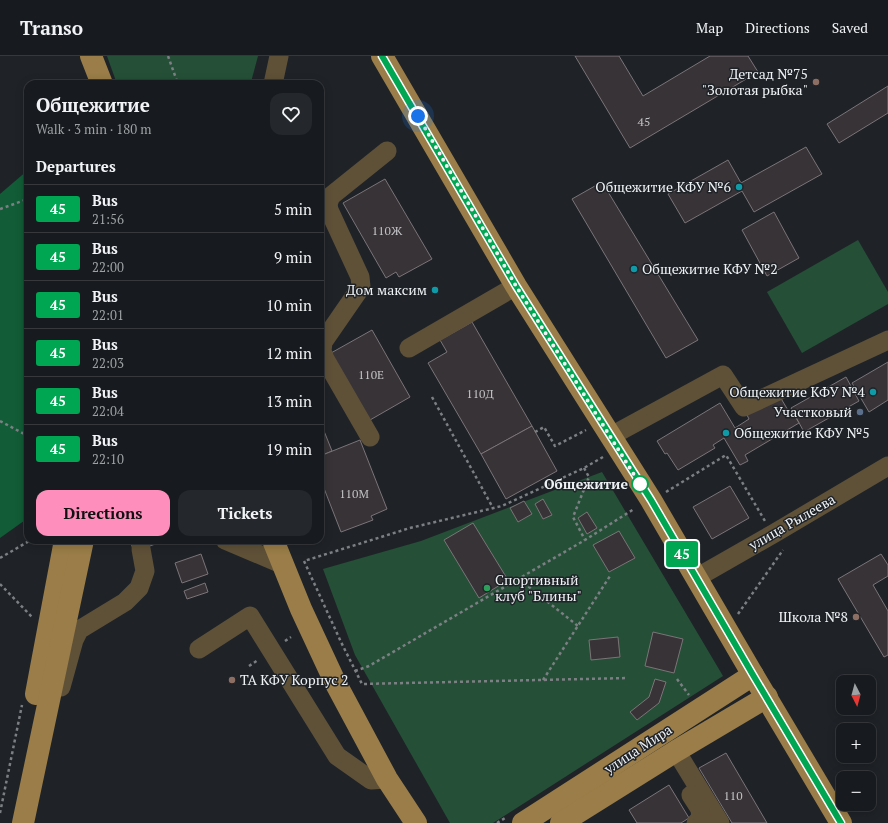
<!DOCTYPE html>
<meta charset="utf-8">
<style>
body{margin:0;font-family:"PT Serif",serif;background:#24272b;color:#f1f3f6;height:100vh;display:flex;flex-direction:column;font-size:15px;white-space:nowrap}
*{box-sizing:border-box;margin:0}
p{font-size:13px;color:#9ea1a4}
.icon{flex:none;width:22px;height:22px;fill:none;stroke:currentColor;stroke-width:2;stroke-linecap:round;stroke-linejoin:round}
.map{position:relative;flex:1;overflow:hidden}
.panel{position:absolute;left:24px;top:24px;width:300px;height:464px;display:flex;flex-direction:column;background:#171a1e;border-radius:12px;box-shadow:0 2px 10px #0003,0 0 0 1px #36383c}
.panel>*{flex:none}
.badge{padding:0 8px;border-radius:3px;font-size:14px;line-height:26px}
.needle{width:26px;rotate:174deg}
.fabs{position:absolute;left:836px;top:619px;display:grid;gap:8px}
.fabs a{display:grid;place-items:center;width:40px;height:40px;border-radius:8px;background:#171a1e;box-shadow:0 2px 10px #0003,0 0 0 1px #36383c;font-size:20px}
.you{position:absolute;width:20px;height:20px;margin:-10px;border:3px solid #fff;border-radius:50%;background:#1a73e8;box-shadow:0 0 0 6px #1a73e833}
.map>.badge{position:absolute;translate:-50% -50%;box-shadow:0 0 0 2px #fff}
h2{padding:0 12px;font-size:15px;line-height:36px}
.round{display:grid;place-items:center;flex:none;width:42px;height:42px;border-radius:12px;background:#24272b}
.head{display:flex;align-items:center;justify-content:space-between;height:68px;padding:0 12px}
h1{font-size:19px;font-weight:700;line-height:30px}
.action{display:flex;gap:8px;margin-top:auto;padding:8px 12px}
.action a{flex:1;height:46px;border-radius:12px;background:#fe8ebc;color:#111;font-size:16px;font-weight:700;line-height:46px;text-align:center}
.action a+a{background:#24272b;color:#f1f3f6}
ul{padding:0;list-style:none}
li{display:flex;align-items:center;gap:12px;height:48px;padding:0 12px;border-top:1px solid #36383c}
li div{flex:1}
li b{display:block;font-size:15px}
li em{font-style:normal}
li .badge{min-width:44px;font-weight:700;text-align:center}
header{display:flex;align-items:center;gap:24px;box-sizing:border-box;height:56px;padding:0 20px;background:#171a1e;border-bottom:1px solid #36383c}
header strong{font-size:19px}
nav{display:flex;gap:22px;margin-inline-start:auto;font-size:14px}
.map>svg:first-child{display:block}
.green{fill:#255037}
.forest{fill:#125c37}
.building{fill:#383336;stroke:#7b7478}
.lines{fill:none;stroke-linecap:round;stroke-linejoin:round}
.path{stroke:#7c7f83;stroke-width:2.5;stroke-dasharray:3 3;stroke-linecap:butt}
.minor{stroke:#5f5138;stroke-width:19}
.major{stroke:#9a7d48;stroke-width:22}
.line-casing{stroke:#fff;stroke-width:9}
.line{stroke:#00a651;stroke-width:6}
.walk{stroke:#eff2f5;stroke-width:4;stroke-dasharray:0 7.2}
.education-dot{fill:#8d6e63;stroke:#1f2328;stroke-width:1.5}
.culture-dot{fill:#0f9aa8;stroke:#1f2328;stroke-width:1.5}
.service-dot{fill:#5c6f8a;stroke:#1f2328;stroke-width:1.5}
.stop-dot{fill:#fff;stroke:#00a651;stroke-width:2}
.leisure-dot{fill:#2e9e5b;stroke:#1f2328;stroke-width:1.5}
.labels{text-anchor:middle;stroke-width:3;stroke-linejoin:round;paint-order:stroke}
.number-label{font-size:12px;fill:#c1c2c5}
.poi-label{font-size:14px;fill:#eff2f5;stroke:#1f2328;text-anchor:end}
.stop-label{font-size:14px;font-weight:bold;fill:#eff2f5;stroke:#1f2328;text-anchor:end}
.street-label{font-size:14px;fill:#eff2f5;stroke:#1f2328}
</style>
<header>
<strong>Transo</strong>
<nav><a>Map</a><a>Directions</a><a>Saved</a></nav>
</header>
<div class="map">
<svg width="888" height="767" viewBox="0 0 888 767">
<rect width="100%" height="100%" fill="#1f2328"/>
<g class="green">
<polygon points="107,0 258,0 251,26 247,28 117,28"/>
<polygon points="858,184 888,236 888,248 802,297 767,236"/>
<polygon points="602,416 723,620 493,767 450,767 355,599 323,513 421,485"/>
</g>
<polygon class="forest" points="28,114 28,462 0,482 0,138"/>
<g class="building">
<polygon points="575,0 619,0 643,40 710,0 748,0 758,16 630,92"/>
<polygon points="888,30 888,57 839,87 827,68"/>
<polygon points="806,91 822,118 754,156 742,135 685,167 668,138 728,104 741,127"/>
<polygon points="385,123 432,203 399,221 396,216 386,222 343,147"/>
<polygon points="602,126 698,284 666,302 572,143"/>
<polygon points="774,156 799,202 767,220 742,174"/>
<polygon points="472,266 532,370 481,398 428,307 447,296 440,284"/>
<polygon points="372,274 410,341 370,364 331,297"/>
<polygon points="888,306 888,344 869,356 852,327"/>
<polygon points="846,321 859,345 804,376 791,352"/>
<polygon points="779,339 789,356 791,354 799,367 745,399 748,405 740,409 724,382 713,389 715,392 678,414 667,397 665,398 657,385 720,347 735,372 749,363 747,359"/>
<polygon points="320,365 332,395 320,400"/>
<polygon points="532,370 557,415 506,443 481,398"/>
<polygon points="360,384 387,453 371,460 373,464 341,476 320,422 320,400"/>
<polygon points="730,430 749,462 712,483 693,451"/>
<polygon points="543,443 552,459 543,463 535,448"/>
<polygon points="524,445 532,458 518,466 510,452"/>
<polygon points="587,456 597,472 587,478 578,462"/>
<polygon points="473,467 508,524 479,542 444,484"/>
<polygon points="619,475 635,502 609,516 593,489"/>
<polygon points="130,484 166,484 134,496"/>
<polygon points="201,498 208,518 182,527 175,507"/>
<polygon points="881,498 888,509 888,520 873,529 888,555 888,599 884,601 838,523"/>
<polygon points="205,527 208,536 187,543 184,535"/>
<polygon points="653,576 683,583 674,617 645,610"/>
<polygon points="618,581 620,601 591,604 589,584"/>
<polygon points="655,623 666,626 659,647 637,664 630,656 649,641"/>
<polygon points="726,697 767,767 732,767 699,712"/>
<polygon points="669,729 689,762 681,767 637,767 629,754"/>
</g>
<g class="lines">
<g class="path">
<polyline points="168,0 178,28"/>
<polyline points="0,153 28,143"/>
<polyline points="432,341 493,452"/>
<polyline points="0,365 28,380"/>
<polyline points="535,376 544,371 555,390 586,374"/>
<polyline points="603,401 584,412 502,450 410,472 304,505 341,586 362,628 628,622"/>
<polyline points="584,412 589,421 573,461 585,484"/>
<polyline points="666,436 726,399 765,465"/>
<polyline points="0,502 31,484"/>
<polyline points="519,523 578,570"/>
<polyline points="0,528 32,561"/>
<polyline points="738,558 783,494"/>
<polyline points="285,585 291,581"/>
<polyline points="249,610 258,604"/>
<polyline points="355,615 369,610 585,484 634,453"/>
<polyline points="677,623 689,639"/>
<polyline points="543,624 610,520"/>
<polyline points="0,757 22,649"/>
<polyline points="497,767 505,762"/>
</g>
<g class="minor">
<polyline points="273,28 279,0"/>
<polyline points="409,292 516,230"/>
<polyline points="611,380 723,319 744,351 888,284"/>
<polyline points="370,381 325,303 322,295 323,286 361,231 360,221 329,154 328,148 331,140 387,95"/>
<polyline points="225,484 284,509"/>
<polyline points="696,522 773,478 888,410"/>
<polyline points="199,593 250,560 337,700 371,724 387,723"/>
<polyline points="61,631 74,584 79,574 125,546 139,532 145,515 141,493"/>
<polyline points="676,695 720,767"/>
<polyline points="691,739 700,753 701,762 696,767"/>
</g>
<g class="major">
<polyline points="91,0 102,28"/>
<polyline points="382,0 516,230 651,444 753,619 841,767"/>
<polyline points="273,484 301,553 335,626 387,723 416,767"/>
<polyline points="36,638 65,484"/>
<polyline points="23,767 83,484"/>
<polyline points="523,767 753,619"/>
<polyline points="561,767 676,695 767,641"/>
</g>
</g>
<g class="lines">
<defs>
<polyline id="line" points="382,0 516,230 651,444 753,619 841,767"/>
</defs>
<use href="#line" class="line-casing"/>
<use href="#line" class="line"/>
<polyline class="walk" points="418,60 516,230 643,433 640,428"/>
</g>
<g class="education-dot">
<circle cx="816" cy="26" r="4"/>
<circle cx="856" cy="561" r="4"/>
<circle cx="232" cy="624" r="4"/>
</g>
<g class="culture-dot">
<circle cx="739" cy="131" r="4"/>
<circle cx="634" cy="213" r="4"/>
<circle cx="435" cy="234" r="4"/>
<circle cx="873" cy="336" r="4"/>
<circle cx="726" cy="377" r="4"/>
</g>
<circle class="service-dot" cx="860" cy="356" r="4"/>
<circle class="stop-dot" cx="640" cy="428" r="8"/>
<circle class="leisure-dot" cx="487" cy="532" r="4"/>
<g class="labels">
<g class="number-label">
<text x="644" y="70">45</text>
<text x="387" y="179">110Ж</text>
<text x="371" y="323">110Е</text>
<text x="480" y="342">110Д</text>
<text x="354" y="442">110М</text>
<text x="733" y="744">110</text>
</g>
<g class="poi-label">
<text x="808" y="23">Детсад №75<tspan x="808" dy="16">"Золотая рыбка"</tspan></text>
<text x="731" y="136">Общежитие КФУ №6</text>
<text x="642" y="218" text-anchor="start">Общежитие КФУ №2</text>
<text x="427" y="239">Дом максим</text>
<text x="865" y="341">Общежитие КФУ №4</text>
<text x="852" y="361">Участковый</text>
<text x="734" y="382" text-anchor="start">Общежитие КФУ №5</text>
<text x="495" y="529" text-anchor="start">Спортивный<tspan x="495" dy="16">клуб "Блины"</tspan></text>
<text x="848" y="566">Школа №8</text>
<text x="240" y="629" text-anchor="start">ТА КФУ Корпус 2</text>
</g>
<g class="stop-label">
<text x="628" y="433">Общежитие</text>
</g>
<g class="street-label">
<text transform="translate(792 466) rotate(-30)" y="5">улица Рылеева</text>
<text transform="translate(638 693) rotate(-33)" y="5">улица Мира</text>
</g>
</g>
</svg>
<div class="fabs">
<a><svg class="needle" viewBox="-14 -14 28 28"><path d="M0-13l5 13h-10z" fill="#e53935"/><path d="M0 13l5-13h-10z" fill="#9ea1a4"/></svg></a>
<a>+</a>
<a>−</a>
</div>
<div class="you" style="left:418px;top:60px"></div>
<b class="badge" style="left:682px;top:498px;background:#00a651;color:#fff">45</b>
<section class="panel">
<div class="head"><div><h1>Общежитие</h1><p>Walk · 3 min · 180 m</p></div><a class="round"><svg class="icon" aria-label="heart" viewBox="0 0 24 24"><path d="M12 20l-8-8c-3-5 5-10 8-4 3-6 11-1 8 4z"/></svg></a></div>
<h2>Departures</h2>
<ul>
<li><span class="badge" style="background:#00a651;color:#fff">45</span><div><b>Bus</b><p>21:56</p></div><em>5 min</em></li>
<li><span class="badge" style="background:#00a651;color:#fff">45</span><div><b>Bus</b><p>22:00</p></div><em>9 min</em></li>
<li><span class="badge" style="background:#00a651;color:#fff">45</span><div><b>Bus</b><p>22:01</p></div><em>10 min</em></li>
<li><span class="badge" style="background:#00a651;color:#fff">45</span><div><b>Bus</b><p>22:03</p></div><em>12 min</em></li>
<li><span class="badge" style="background:#00a651;color:#fff">45</span><div><b>Bus</b><p>22:04</p></div><em>13 min</em></li>
<li><span class="badge" style="background:#00a651;color:#fff">45</span><div><b>Bus</b><p>22:10</p></div><em>19 min</em></li>
</ul>
<div class="action"><a>Directions</a><a>Tickets</a></div>
</section>
</div>
